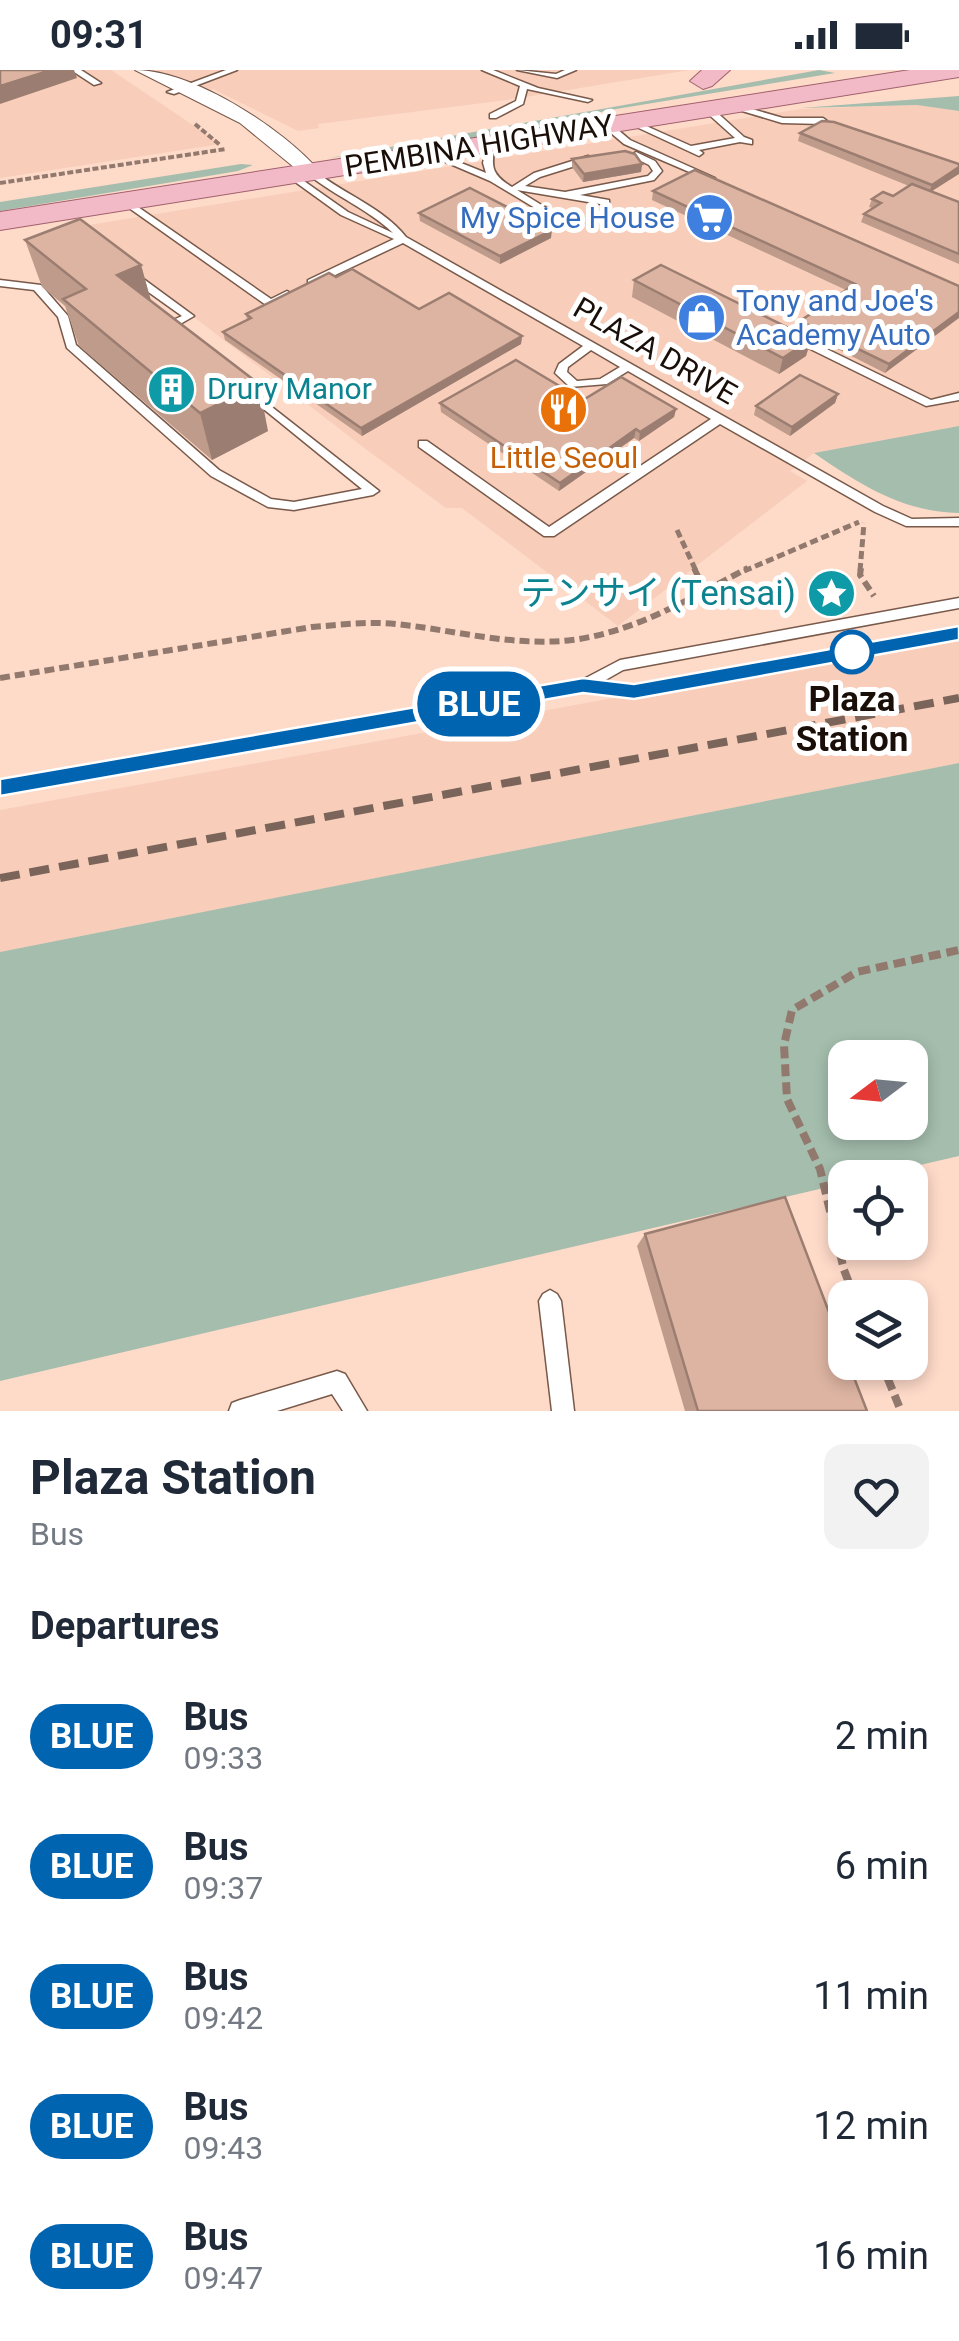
<!DOCTYPE html>
<meta charset="utf-8">
<style>
body{margin:0;font-family:Roboto,"Noto Sans JP",sans-serif;background:#f2f2f3;color:#1f2937;height:100vh;display:flex;flex-direction:column;font-size:38px;white-space:nowrap}
*{box-sizing:border-box;margin:0}
p{font-size:32px;color:#747a83}
.icon{flex:none;width:55px;height:55px;fill:none;stroke:currentColor;stroke-width:2;stroke-linecap:round;stroke-linejoin:round}
.map{position:relative;height:1341px;overflow:hidden}
.panel{display:flex;flex-direction:column;background:#fff;flex:1}
.panel>*{flex:none}
.badge{padding:0 20px;border-radius:32px;font-size:35px;line-height:65px}
.needle{width:65px;rotate:254deg}
.tools{position:absolute;left:828px;top:970px;display:grid;gap:20px}
.tools a{display:grid;place-items:center;width:100px;height:100px;border-radius:20px;background:#fff;box-shadow:0 5px 15px #0003;font-size:50px}
.map>.badge{position:absolute;translate:-50% -50%;box-shadow:0 0 0 5px #fff}
h2{padding:0 30px;font-size:38px;line-height:90px}
.round{display:grid;place-items:center;flex:none;width:105px;height:105px;border-radius:20px;background:#f2f2f3}
.overview{display:flex;align-items:center;justify-content:space-between;height:170px;padding:0 30px}
h1{font-size:48px;font-weight:700;line-height:75px}
ul{padding:0;list-style:none}
li{display:flex;align-items:center;gap:30px;height:130px;padding:0 30px}
li div{flex:1}
li b{display:block;font-size:38px}
li em{font-style:normal}
li .badge{min-width:110px;font-weight:700;text-align:center}
.status{display:flex;justify-content:space-between;align-items:center;height:70px;padding:0 50px;background:#fff;direction:ltr}
.status svg{height:28px;fill:currentColor}
.map>svg:first-child{display:block}
.built{fill:#f8cdb9}
.green{fill:#a4bdad;fill-rule:evenodd}
.lines{fill:none;stroke-linecap:round;stroke-linejoin:round}
.service-casing{stroke:#78594a;stroke-width:3}
.minor-casing{stroke:#78594a;stroke-width:2}
.primary-casing{stroke:#a1606c;stroke-width:2}
.path-far3{stroke:#92796e;stroke-width:4;stroke-dasharray:6 2.5;stroke-linecap:butt}
.path-far2{stroke:#92796e;stroke-width:5;stroke-dasharray:8 4;stroke-linecap:butt}
.path-far1{stroke:#92796e;stroke-width:6;stroke-dasharray:10 5;stroke-linecap:butt}
.path{stroke:#92796e;stroke-width:8;stroke-dasharray:12 6;stroke-linecap:butt}
.service{fill:#fff;fill-rule:evenodd}
.minor{fill:#fff;fill-rule:evenodd}
.primary{fill:#f2bac7;fill-rule:evenodd}
.rail{stroke:#7b655b;stroke-width:8;stroke-dasharray:20 10;stroke-linecap:butt}
.wall{fill:#be9b8b}
.shaded-wall{fill:#9b7e71}
.building{fill:#ddb4a2;stroke:#9b7e71;stroke-width:2.5}
.line{fill:#0064b1;stroke:#fff;stroke-width:2.5}
.stop-dot{fill:#fff;stroke:#0064b1;stroke-width:5}
.labels{text-anchor:middle;stroke-width:10;stroke-linejoin:round;paint-order:stroke}
.far-street-label{font-size:30px;fill:#1a0e09;stroke:#fff}
.far-shop-label{font-size:30px;fill:#366cbe;stroke:#fff;text-anchor:end}
.far-culture-label{font-size:30px;fill:#0d838f;stroke:#fff;text-anchor:start}
.far-food-label{font-size:30px;fill:#c56008;stroke:#fff}
.culture-label{font-size:35px;fill:#0d838f;stroke:#fff;text-anchor:end}
.stop-label{font-size:35px;font-weight:bold;fill:#1a0e09;stroke:#fff}
</style>
<div class="status"><b>09:31</b><svg viewBox="0 0 49 12"><path d="M0 12V9h3v3zM5 12V6h3v6zM10 12V3h3v9zM15 12V0h3v12zM26 1h20v11H26zM47 4h2v5h-2z"/></svg></div>
<div class="map">
<svg width="959" height="1341" viewBox="0 0 959 1341">
<rect width="100%" height="100%" fill="#fedac9"/>
<g class="built">
<polygon points="0,0 111,0 221,74 0,108"/>
<polygon points="143,0 690,0 513,29 318,54 319,58 298,61 213,19 201,25 165,14"/>
<polygon points="917,35 959,41 959,356 814,383 790,401 807,411 618,556 462,438 446,438 367,380 77,157 801,39"/>
<polygon points="959,565 959,693 0,882 0,740"/>
</g>
<g class="green">
<polygon points="819,0 835,3 610,40 466,71 329,88"/>
<polygon points="959,26 959,41 917,35 801,38"/>
<polygon points="241,94 253,95 238,101 0,141 0,132"/>
<path d="M959,356V443C902,442 859,414 814,383Z"/>
<path d="M959,693V1086L868,1107L845,1108V1113L0,1311V882ZM845,988H910V1052H845Z"/>
</g>
<g class="lines">
<defs>
<g id="service">
<polygon points="71,0 81,0 101,13 94,15"/>
<polygon points="226,0 237,0 174,24 167,22"/>
<polygon points="482,0 493,0 538,18 592,30 588,32 527,19 523,34 496,48 490,48 490,44 516,31 520,16"/>
<polygon points="517,0 556,4 565,0 576,0 557,8"/>
<polygon points="735,34 783,48 823,48 827,51 823,54 782,53 732,38 731,36"/>
<polygon points="706,38 712,38 744,67 752,70 752,74 740,72 699,80 703,83 699,86 628,53 635,51 691,76 735,68 706,42"/>
<polygon points="605,54 611,54 630,70 715,108 708,110 624,74 605,58"/>
<path d="M491,71L495,74C491,97 491,104 512,117L534,103L588,86L591,87V91L540,107L525,116L565,122L648,106L653,101L649,95L633,87L632,85L636,82L655,91L662,101L654,110L580,125L609,130V134L606,135L517,120L548,139V143L545,144L490,111L427,84L434,82L486,103L483,93L487,74Z"/>
<path d="M309,101H315C345,125 382,137 406,167L883,436L912,449L959,448V456H906L875,442L720,354L554,466H544L419,377V371H427L549,457L711,349L628,301L607,314L570,317L555,303L559,294L583,276L403,173L316,214H308V210L394,169L341,145L287,106L294,104L348,142L393,163C368,139 335,126 309,105ZM591,280L620,297L600,309L577,311L567,302L568,297Z"/>
<polygon points="125,128 271,229 287,221 292,224 274,235 266,235 122,133 120,131"/>
<polygon points="126,202 134,202 194,246 175,257 178,260 177,262 169,262 163,256 164,254 182,246 126,206"/>
<polygon points="0,210 41,215 68,246 76,275 219,400 271,429 294,432 362,419 245,324 245,320 249,319 379,421 373,425 294,440 268,437 211,406 67,278 58,247 34,220 0,216"/>
<polygon points="786,263 794,263 931,330 959,323 959,330 926,336 786,267"/>
<polygon points="959,528 959,538 623,600 602,612 633,615 959,558 959,568 633,627 583,622 0,724 0,712 580,611 620,590"/>
<polygon points="550,1220 557,1224 561,1231 574,1341 552,1341 539,1231 543,1224"/>
<polygon points="337,1301 345,1304 367,1341 343,1341 332,1324 277,1341 229,1341 232,1333 240,1330"/>
</g>
<path id="minor" d="M135,0C193,0 284,59 321,103L318,107H306L240,53Z"/>
<g id="primary">
<polygon points="702,0 730,0 712,16 703,19 690,11"/>
<polygon points="910,0 959,0 959,7 0,160 0,142"/>
</g>
</defs>
<use href="#service" class="service-casing"/>
<use href="#minor" class="minor-casing"/>
<use href="#primary" class="primary-casing"/>
<g class="path-far3">
<polyline points="195,54 220,75"/>
<polyline points="0,113 226,79"/>
</g>
<g class="path-far2">
<polyline points="677,460 696,501"/>
<polyline points="744,501 859,452"/>
<polyline points="860,501 864,453"/>
</g>
<g class="path-far1">
<polyline points="694,498 705,521"/>
<polyline points="861,498 860,505 874,526"/>
<path d="M0,608L312,557C340,555 368,551 396,554C454,560 513,577 572,570C636,562 692,527 748,498"/>
</g>
<g class="path">
<polyline points="855,1228 844,1200 820,1099 787,1029 784,975 792,940 857,902 959,880"/>
<polyline points="881,1292 901,1341"/>
</g>
<use href="#service" class="service"/>
<use href="#minor" class="minor"/>
<use href="#primary" class="primary"/>
<polyline class="rail" points="0,808 959,628"/>
</g>
<g class="wall">
<polygon points="800,63 959,94 932,121 959,132 959,194 861,152 864,144 872,138 869,137 872,129 893,126 909,116 798,71"/>
<polygon points="572,89 642,94 641,102 583,112 572,97"/>
<polygon points="653,121 959,216 885,303 798,259 800,251 846,220 652,130"/>
<polygon points="419,143 551,168 500,194 420,151"/>
<polygon points="25,170 141,195 151,231 268,361 212,390 79,276 65,236 42,217"/>
<polygon points="336,207 419,239 522,266 521,274 362,366 225,270 223,262 247,250 246,244"/>
<polygon points="634,210 811,269 806,286 779,304 632,227"/>
<polygon points="838,324 835,333 790,366 754,345 756,336"/>
<polygon points="583,330 676,339 674,347 639,371 634,368 559,421 441,342 440,333"/>
<polygon points="645,1164 867,1341 685,1341 637,1176"/>
</g>
<g class="shaded-wall">
<polygon points="51,0 74,0 77,8 0,34 0,16"/>
<polygon points="642,94 641,102 583,112 584,104"/>
<polygon points="959,97 959,104 929,123 932,115"/>
<polygon points="552,160 551,168 500,194 500,186"/>
<polygon points="141,195 154,242 117,205"/>
<polygon points="959,242 959,248 885,303 889,294"/>
<polygon points="522,266 521,274 362,366 361,358"/>
<polygon points="811,269 806,286 779,304 783,288"/>
<polygon points="259,314 268,361 212,390 200,343"/>
<polygon points="838,324 835,333 790,366 792,357"/>
<polygon points="676,339 674,347 639,371 640,362"/>
<polygon points="636,359 634,368 559,421 560,413"/>
</g>
<g class="building">
<polygon points="0,0 51,0 0,16"/>
<polygon points="822,51 834,52 959,94 959,97 932,115 800,63"/>
<polygon points="625,81 635,84 642,94 584,104 572,89"/>
<polygon points="695,100 959,216 959,242 889,294 800,251 855,214 653,121"/>
<polygon points="912,114 959,132 959,184 864,144 881,133 872,129 883,122 893,126"/>
<polygon points="470,118 552,160 500,186 419,143"/>
<polygon points="80,149 141,195 117,205 259,314 200,343 63,229 86,219 25,170"/>
<polygon points="661,195 811,269 783,288 634,210"/>
<polygon points="352,199 419,239 449,223 522,266 361,358 223,262 251,248 246,244 329,203 336,207"/>
<polygon points="516,290 583,330 621,307 676,339 640,362 636,359 560,413 440,333"/>
<polygon points="800,305 838,324 792,357 756,336"/>
<polygon points="785,1127 845,1284 845,1292 848,1292 867,1341 698,1341 645,1164"/>
</g>
<polygon class="line" points="959,556 959,570 634,629 583,623 0,726 0,709 583,608 634,614"/>
<defs>
<symbol id="supermarket-disc" viewBox="-11 -11 22 22"><circle r="9.5" fill="#3f7fe0" stroke="#fff"/><path d="M-6-5.5h2.5l.6 2H6L4.5 2H-2.5L-4.4-4H-6ZM-1.5 3.2a1.3 1.3 0 1 0 .1 0ZM3 3.2a1.3 1.3 0 1 0 .1 0Z" fill="#fff"/></symbol>
<symbol id="shop-disc" viewBox="-11 -11 22 22"><circle r="9.5" fill="#3f7fe0" stroke="#fff"/><path d="M-5-2.5h2.3a2.7 3.5 0 0 1 5.4 0H5L5.5 6h-11ZM-1.5-2.5h3a1.5 2.3 0 0 0-3 0Z" fill="#fff"/></symbol>
<symbol id="building-disc" viewBox="-11 -11 22 22"><circle r="9.5" fill="#0f9aa8" stroke="#fff"/><path d="M-4-6H4V6H1V3H-1V6H-4ZM-2.5-4.3h1.7v1.8h-1.7ZM.8-4.3h1.7v1.8H.8ZM-2.5-1h1.7V.8h-1.7ZM.8-1h1.7V.8H.8Z" fill="#fff"/></symbol>
<symbol id="restaurant-disc" viewBox="-11 -11 22 22"><circle r="9.5" fill="#e8710a" stroke="#fff"/><path d="M-5-6h1v4h1v-4h1v4h1v-4h1v5L-1.5 .5V6h-2V.5L-5-1ZM5-6V6H3V1.5H1.5Q1.5-4 5-6Z" fill="#fff"/></symbol>
<symbol id="sight-disc" viewBox="-11 -11 22 22"><circle r="9.5" fill="#0f9aa8" stroke="#fff"/><path d="M0-6L1.8-2.2L6-1.7L2.9 1.2L3.7 5.4L0 3.3L-3.7 5.4L-2.9 1.2L-6-1.7L-1.8-2.2Z" fill="#fff"/></symbol>
</defs>
<g fill-rule="evenodd">
<use href="#supermarket-disc" x="682" y="120" width="55" height="55"/>
<use href="#shop-disc" x="674" y="220" width="55" height="55"/>
<use href="#building-disc" x="144" y="292" width="55" height="55"/>
<use href="#restaurant-disc" x="536" y="312" width="55" height="55"/>
<use href="#sight-disc" x="804" y="496" width="55" height="55"/>
</g>
<circle class="stop-dot" cx="852" cy="582" r="20"/>
<g class="labels">
<g class="far-street-label">
<text transform="translate(479 76) rotate(-9)" y="10">PEMBINA HIGHWAY</text>
<text transform="translate(655 281) rotate(30)" y="10">PLAZA DRIVE</text>
</g>
<g class="far-shop-label">
<text x="675" y="158">My Spice House</text>
<text x="736" y="241" text-anchor="start">Tony and Joe's<tspan x="736" dy="34">Academy Auto</tspan></text>
</g>
<g class="far-culture-label">
<text x="207" y="329">Drury Manor</text>
</g>
<g class="far-food-label">
<text x="564" y="398">Little Seoul</text>
</g>
<g class="culture-label">
<text x="796" y="535">テンサイ (Tensai)</text>
</g>
<g class="stop-label">
<text x="852" y="641">Plaza<tspan x="852" dy="40">Station</tspan></text>
</g>
</g>
</svg>
<div class="tools">
<a><svg class="needle" viewBox="-14 -14 28 28"><path d="M0-13l5 13h-10z" fill="#e53935"/><path d="M0 13l5-13h-10z" fill="#747a83"/></svg></a>
<a><svg class="icon" aria-label="locate" viewBox="0 0 24 24"><circle cx="12" cy="12" r="6"/><path d="M12 2v4M12 18v4M2 12h4M18 12h4"/></svg></a>
<a><svg class="icon" aria-label="layers" viewBox="0 0 24 24"><path d="M12 4l9 5-9 5-9-5zM3 14l9 5 9-5"/></svg></a>
</div>
<b class="badge" style="left:479px;top:634px;background:#0064b1;color:#fff">BLUE</b>
</div>
<section class="panel">
<div class="overview"><div><h1>Plaza Station</h1><p>Bus</p></div><a class="round"><svg class="icon" aria-label="heart" viewBox="0 0 24 24"><path d="M12 20l-8-8c-3-5 5-10 8-4 3-6 11-1 8 4z"/></svg></a></div>
<h2>Departures</h2>
<ul>
<li><span class="badge" style="background:#0064b1;color:#fff">BLUE</span><div><b>Bus</b><p>09:33</p></div><em>2 min</em></li>
<li><span class="badge" style="background:#0064b1;color:#fff">BLUE</span><div><b>Bus</b><p>09:37</p></div><em>6 min</em></li>
<li><span class="badge" style="background:#0064b1;color:#fff">BLUE</span><div><b>Bus</b><p>09:42</p></div><em>11 min</em></li>
<li><span class="badge" style="background:#0064b1;color:#fff">BLUE</span><div><b>Bus</b><p>09:43</p></div><em>12 min</em></li>
<li><span class="badge" style="background:#0064b1;color:#fff">BLUE</span><div><b>Bus</b><p>09:47</p></div><em>16 min</em></li>
</ul>
</section>
